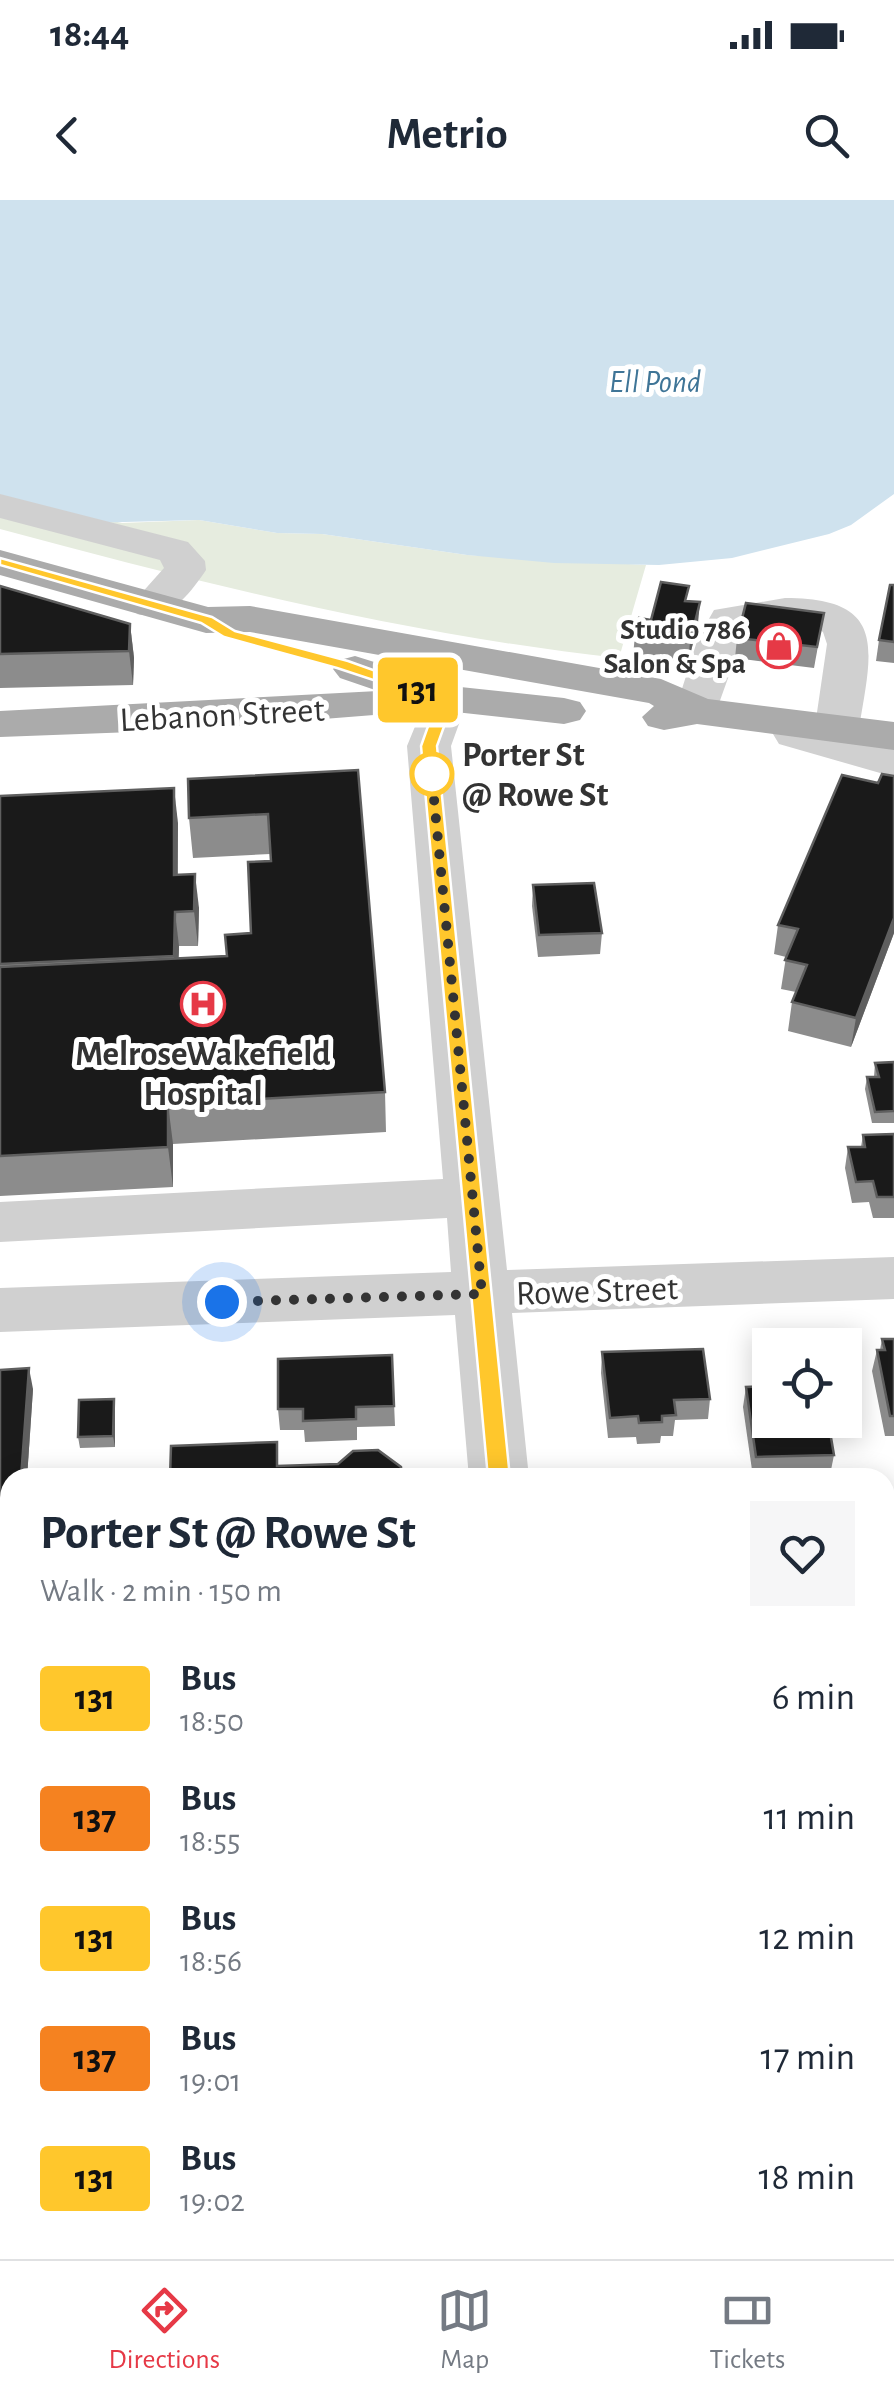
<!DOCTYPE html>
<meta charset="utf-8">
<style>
body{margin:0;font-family:"Alegreya Sans",sans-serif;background:#f6f6f7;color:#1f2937;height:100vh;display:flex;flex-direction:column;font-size:38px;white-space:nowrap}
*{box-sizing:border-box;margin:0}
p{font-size:32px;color:#747a83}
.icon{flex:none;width:55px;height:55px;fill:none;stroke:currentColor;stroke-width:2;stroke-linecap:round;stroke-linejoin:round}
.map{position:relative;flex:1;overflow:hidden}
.sheet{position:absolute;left:0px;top:1268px;width:895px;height:792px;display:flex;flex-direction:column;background:#fff;border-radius:30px 30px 0 0;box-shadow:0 5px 25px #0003}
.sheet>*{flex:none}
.badge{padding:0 20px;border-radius:8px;font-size:35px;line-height:65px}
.buttons{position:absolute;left:752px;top:1128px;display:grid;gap:20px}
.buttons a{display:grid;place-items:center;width:110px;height:110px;border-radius:0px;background:#fff;box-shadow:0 5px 25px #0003;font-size:50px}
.you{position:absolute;width:50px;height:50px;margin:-25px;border:8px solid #fff;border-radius:50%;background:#1a73e8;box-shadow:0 0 0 15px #1a73e833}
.map>.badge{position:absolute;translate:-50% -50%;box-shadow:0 0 0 5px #fff}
.round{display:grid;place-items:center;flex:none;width:105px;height:105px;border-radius:0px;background:#f6f6f7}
.head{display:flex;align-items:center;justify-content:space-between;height:170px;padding:0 40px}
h1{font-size:48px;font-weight:700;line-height:75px}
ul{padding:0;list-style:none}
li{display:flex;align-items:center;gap:30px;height:120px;padding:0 40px}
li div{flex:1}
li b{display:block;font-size:38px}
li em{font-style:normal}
li .badge{min-width:110px;font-weight:700;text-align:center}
.status{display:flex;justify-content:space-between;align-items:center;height:70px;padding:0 50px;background:#fff;direction:ltr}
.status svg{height:28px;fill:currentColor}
header{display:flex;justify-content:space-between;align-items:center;height:130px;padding:0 40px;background:#fff;font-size:45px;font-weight:700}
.dock{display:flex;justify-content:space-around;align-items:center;height:140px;border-top:2px solid #e0e1e3;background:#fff;font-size:28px;color:#747a83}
.dock a{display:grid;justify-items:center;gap:5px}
.dock .selected{color:#e63946}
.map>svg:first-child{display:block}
.green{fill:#e6ecdf}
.water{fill:#cfe2ee}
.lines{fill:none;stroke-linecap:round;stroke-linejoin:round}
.minor{fill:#d0d0d0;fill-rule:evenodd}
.major{fill:#ababab;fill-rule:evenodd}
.wall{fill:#8c8c8c}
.shaded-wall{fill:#5f5f5f}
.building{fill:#1a1a1a;stroke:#5f5f5f;stroke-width:2.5}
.line{fill:#ffc72c;stroke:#fff;stroke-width:2.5}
.walk{stroke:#333;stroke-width:10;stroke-dasharray:0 18}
.stop-dot{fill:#fff;stroke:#ffc72c;stroke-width:5}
.labels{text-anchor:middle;stroke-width:10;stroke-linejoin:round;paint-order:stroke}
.far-poi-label{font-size:30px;font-weight:bold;fill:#333;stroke:#fff;text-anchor:end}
.far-water-label{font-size:32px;font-style:italic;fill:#3f7597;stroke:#fff}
.street-label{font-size:35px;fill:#333;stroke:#fff}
.stop-label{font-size:35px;font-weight:bold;fill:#333;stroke:#fff;text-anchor:start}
.poi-label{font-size:35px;font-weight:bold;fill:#333;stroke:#fff}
</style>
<div class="status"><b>18:44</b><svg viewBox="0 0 49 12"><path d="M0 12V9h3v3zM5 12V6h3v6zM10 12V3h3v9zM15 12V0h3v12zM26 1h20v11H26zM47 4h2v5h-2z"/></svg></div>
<header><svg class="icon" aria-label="back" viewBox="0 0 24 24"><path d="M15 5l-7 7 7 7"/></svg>Metrio<svg class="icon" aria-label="search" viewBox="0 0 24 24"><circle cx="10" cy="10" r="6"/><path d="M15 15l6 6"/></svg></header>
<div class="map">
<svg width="894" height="2059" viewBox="0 0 894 2059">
<rect width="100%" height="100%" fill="#fff"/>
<path class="green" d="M0,296L122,323L199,320L277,333L322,334L467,355L646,365L619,458C408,435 204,384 0,329Z"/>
<polygon class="water" points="0,0 894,0 894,294 851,325 829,334 732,358 659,365 554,363 467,355 322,334 277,333 199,320 87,323 0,296"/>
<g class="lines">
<g class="minor">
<path d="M0,294L188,342L205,361L206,370C189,395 169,422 137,414L131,405L164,368L160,360L0,318Z"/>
<path d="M785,398C888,398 872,449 859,528L853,537L894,549V577L779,544L773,534L779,524L795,521L815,526L827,444L823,432L810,424L746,428L713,520L697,524L681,520L675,511L698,438L714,410Z"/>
<polygon points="446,486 462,490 468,499 451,546 507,1070 894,1057 894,1099 512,1113 529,1278 469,1278 455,1115 0,1132 0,1088 451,1072 447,1018 0,1042 0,1002 443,979 407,546 430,490"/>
<rect x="885" y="1601" width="9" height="62"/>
<polygon points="527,2050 603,2050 604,2059 528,2059"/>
</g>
<g class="major">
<polygon points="0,350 208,407 250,406 661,479 708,499 894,522 894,550 697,524 664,530 648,526 642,517 654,506 649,503 250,432 206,433 0,375"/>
<polygon points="355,456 451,486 564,498 580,502 586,511 580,520 564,524 437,510 186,530 0,537 0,511 378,491 340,478 333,469 340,460"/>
</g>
</g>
<g class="wall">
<polygon points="894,385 894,463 876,461 879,440"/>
<polygon points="0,386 130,424 134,458 133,485 0,488"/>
<polygon points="824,413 814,468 735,458 737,438"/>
<polygon points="651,420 698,423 688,463 633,456 635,435"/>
<polygon points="358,570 385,892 386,932 173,944 173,987 0,996 0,596 178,623 178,674 199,708 198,746 179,746 178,759 227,756 251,733 271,661 270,654 193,658 189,618"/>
<polygon points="533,685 602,733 600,754 538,757 532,706"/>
<polygon points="778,725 894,733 851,847 788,831 792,802 796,792 781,789 786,757 774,754"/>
<polygon points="894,862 894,923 872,923 865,889 867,877 874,877 875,863"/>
<polygon points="894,934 894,1018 873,1018 869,1002 852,1003 845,968 848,947 861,947 863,935"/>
<polygon points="882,1139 894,1139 894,1236 885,1236 872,1171 877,1150 880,1150"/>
<polygon points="602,1152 710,1199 708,1219 675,1220 673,1236 661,1236 660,1243 637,1244 636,1237 608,1238 601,1173"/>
<polygon points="392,1155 395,1226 357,1227 357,1240 305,1242 304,1230 280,1230 278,1209"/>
<polygon points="0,1170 33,1189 27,1278 10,1278 10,1318 0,1318"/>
<polygon points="746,1187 834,1255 830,1275 753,1277 743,1207"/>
<polygon points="115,1210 115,1247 80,1248 78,1237"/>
<polygon points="894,1440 894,1487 890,1457"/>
<rect x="885" y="1717" width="9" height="73"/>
</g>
<g class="shaded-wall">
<polygon points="700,402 698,423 688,463 690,442"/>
<polygon points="130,424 134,458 133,485 129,451"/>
<polygon points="174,588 178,623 177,709 174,675"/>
<polygon points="195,674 199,708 198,746 194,711"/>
<polygon points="175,712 179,746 178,791 174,756"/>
<polygon points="894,718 894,733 851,847 856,818"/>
<polygon points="168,904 173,944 173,987 168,947"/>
<polygon points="29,1168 33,1189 27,1278 21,1278"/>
<polygon points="114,1199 115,1210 115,1247 113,1236"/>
</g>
<g class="building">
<polygon points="661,382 689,386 685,401 700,402 690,442 635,435 639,418 651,420"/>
<polygon points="890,385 894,385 894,442 879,440"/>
<polygon points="0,386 130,424 129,451 0,454"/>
<polygon points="746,403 824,413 817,447 737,438"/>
<polygon points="358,570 385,892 168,904 168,947 0,956 0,767 227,756 225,735 251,733 248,662 271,661 268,614 189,618 188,579"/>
<polygon points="882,574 894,576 894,718 856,818 792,802 807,765 785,760 798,729 778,725 842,575 878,583"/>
<polygon points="174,588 174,675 195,674 194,711 175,712 174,756 0,764 0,596"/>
<polygon points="594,683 602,733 539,735 533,685"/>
<polygon points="894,862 894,911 875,912 867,877 879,877 875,863"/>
<polygon points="894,934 894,997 877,997 873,981 856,982 848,947 865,947 863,935"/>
<polygon points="882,1139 894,1139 894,1216 890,1216 877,1150 885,1150"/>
<polygon points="703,1149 710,1199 674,1200 676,1215 662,1216 662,1222 639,1223 638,1216 610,1218 602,1152"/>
<polygon points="392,1155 394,1206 356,1207 356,1219 303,1221 303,1209 278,1209 278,1159"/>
<polygon points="29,1168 21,1278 10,1278 10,1297 0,1298 0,1170"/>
<polygon points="770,1186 770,1220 828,1220 834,1255 756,1257 746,1187"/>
<polygon points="114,1199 113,1236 78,1237 79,1200"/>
<polygon points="277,1242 277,1266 338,1264 353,1251 378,1250 401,1267 402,1278 170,1278 171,1246"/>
<rect x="885" y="1717" width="9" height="63"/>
<rect x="288" y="2050" width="163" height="9"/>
<polygon points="811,2050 878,2050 880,2059 812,2059"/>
</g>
<polygon class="line" points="0,358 212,417 235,431 348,461 454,499 437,546 510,1278 506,1284 491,1284 488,1278 421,546 437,501 337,468 224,437 201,423 0,365"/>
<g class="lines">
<polyline class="walk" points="222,1102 482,1094 431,568 432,574"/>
</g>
<defs>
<symbol id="shop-ring" viewBox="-11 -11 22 22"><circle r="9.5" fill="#fff" stroke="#e63946" stroke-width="1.5"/><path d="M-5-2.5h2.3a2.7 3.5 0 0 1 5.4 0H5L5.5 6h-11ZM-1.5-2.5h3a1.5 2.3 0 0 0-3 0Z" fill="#e63946"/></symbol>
<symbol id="hospital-ring" viewBox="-11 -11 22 22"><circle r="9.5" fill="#fff" stroke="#e63946" stroke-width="1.5"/><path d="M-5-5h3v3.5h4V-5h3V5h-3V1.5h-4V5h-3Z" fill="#e63946"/></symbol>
</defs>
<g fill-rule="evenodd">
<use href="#shop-ring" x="754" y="421" width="50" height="50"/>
<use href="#hospital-ring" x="178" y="779" width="50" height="50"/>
</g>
<circle class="stop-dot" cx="432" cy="574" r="20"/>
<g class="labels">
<g class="far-poi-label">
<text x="746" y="439">Studio 786<tspan x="746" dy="34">Salon &amp; Spa</tspan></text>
</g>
<g class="far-water-label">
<text x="655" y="192">Ell Pond</text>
</g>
<g class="street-label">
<text transform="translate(222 514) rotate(-3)" y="12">Lebanon Street</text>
<text transform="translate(597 1090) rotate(-2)" y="12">Rowe Street</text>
</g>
<g class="stop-label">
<text x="462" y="566">Porter St<tspan x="462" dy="40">@ Rowe St</tspan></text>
</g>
<g class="poi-label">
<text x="203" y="865">MelroseWakefield<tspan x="203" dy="40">Hospital</tspan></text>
</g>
</g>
</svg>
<div class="buttons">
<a><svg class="icon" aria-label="locate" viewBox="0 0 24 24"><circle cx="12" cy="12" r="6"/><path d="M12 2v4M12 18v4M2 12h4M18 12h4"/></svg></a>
</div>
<div class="you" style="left:222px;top:1102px"></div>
<b class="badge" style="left:418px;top:490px;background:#ffc72c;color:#111">131</b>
<section class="sheet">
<div class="head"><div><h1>Porter St @ Rowe St</h1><p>Walk · 2 min · 150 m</p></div><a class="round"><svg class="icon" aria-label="heart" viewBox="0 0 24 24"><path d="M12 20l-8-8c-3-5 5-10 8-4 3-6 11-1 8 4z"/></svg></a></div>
<ul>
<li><span class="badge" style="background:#ffc72c;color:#111">131</span><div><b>Bus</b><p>18:50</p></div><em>6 min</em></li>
<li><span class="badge" style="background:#f58220;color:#111">137</span><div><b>Bus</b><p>18:55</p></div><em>11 min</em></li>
<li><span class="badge" style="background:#ffc72c;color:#111">131</span><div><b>Bus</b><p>18:56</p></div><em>12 min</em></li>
<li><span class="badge" style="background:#f58220;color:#111">137</span><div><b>Bus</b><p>19:01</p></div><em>17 min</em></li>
<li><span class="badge" style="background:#ffc72c;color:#111">131</span><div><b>Bus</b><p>19:02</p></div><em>18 min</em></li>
</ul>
</section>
</div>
<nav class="dock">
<a class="selected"><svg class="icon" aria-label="directions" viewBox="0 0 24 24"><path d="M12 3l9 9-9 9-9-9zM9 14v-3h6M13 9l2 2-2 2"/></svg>Directions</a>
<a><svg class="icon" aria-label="map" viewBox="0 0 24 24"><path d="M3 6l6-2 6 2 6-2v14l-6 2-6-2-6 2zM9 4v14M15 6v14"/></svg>Map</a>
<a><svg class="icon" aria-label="tickets" viewBox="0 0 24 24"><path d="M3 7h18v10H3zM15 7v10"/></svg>Tickets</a>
</nav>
